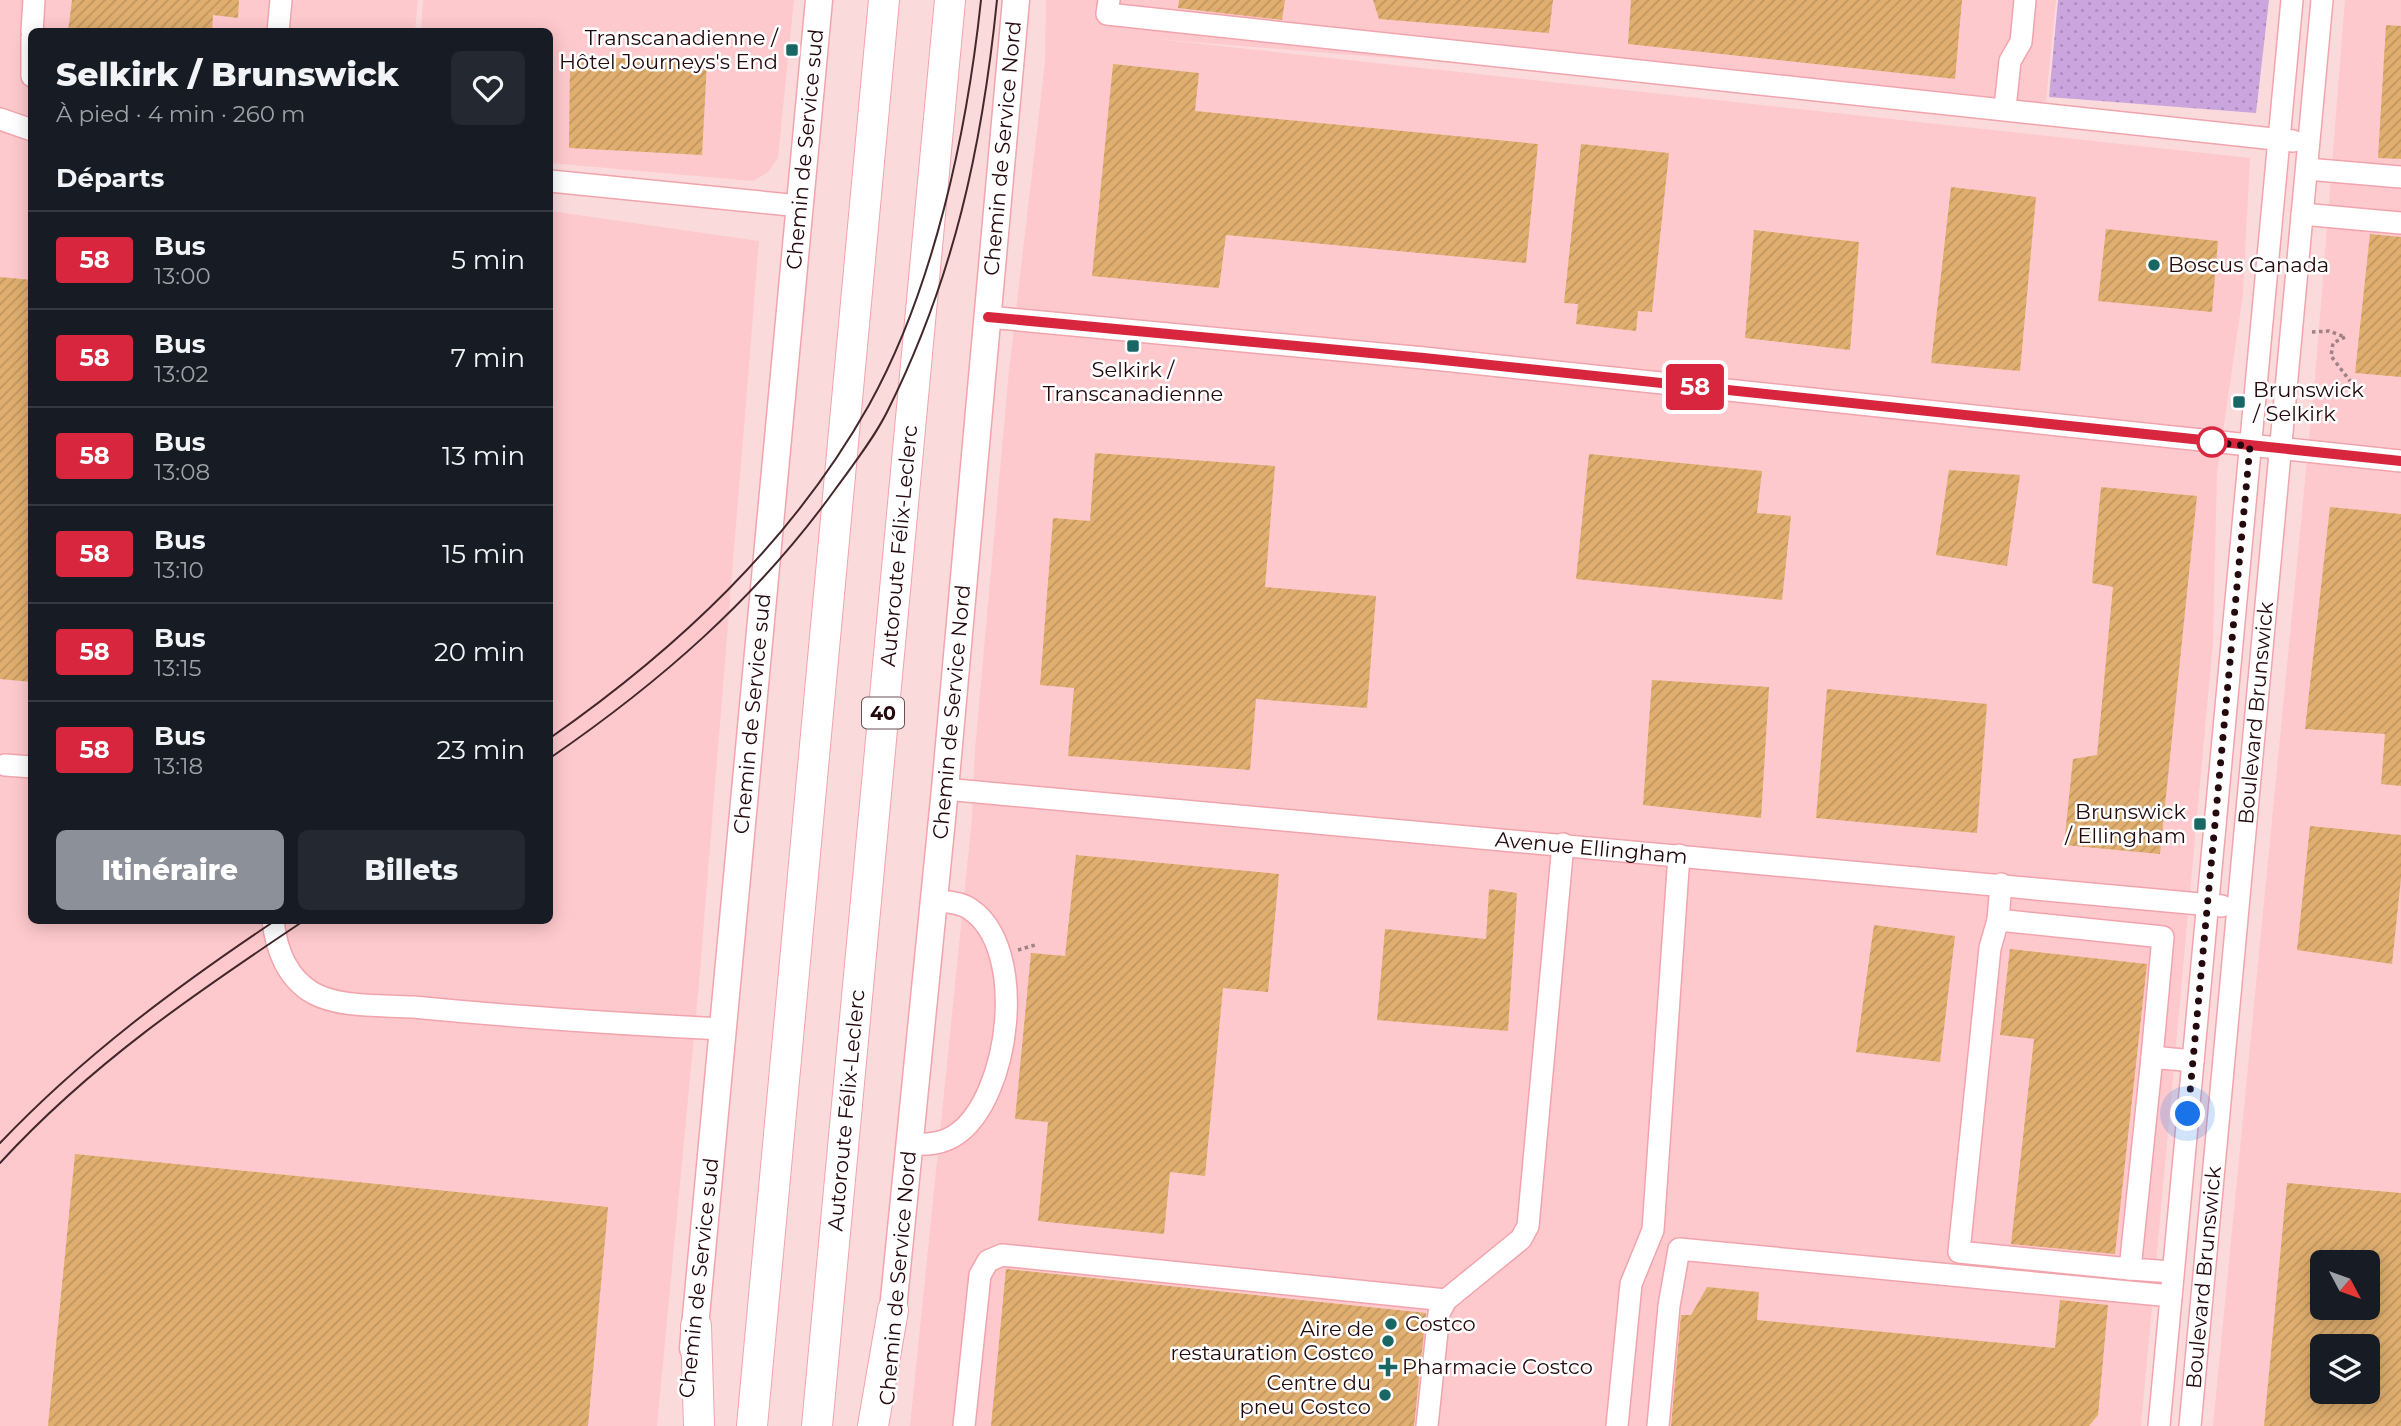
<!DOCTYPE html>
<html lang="fr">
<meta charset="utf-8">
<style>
body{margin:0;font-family:Montserrat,sans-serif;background:#242831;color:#f1f3f6;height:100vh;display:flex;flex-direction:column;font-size:26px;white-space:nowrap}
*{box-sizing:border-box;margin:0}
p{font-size:23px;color:#9ea1a6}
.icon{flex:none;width:38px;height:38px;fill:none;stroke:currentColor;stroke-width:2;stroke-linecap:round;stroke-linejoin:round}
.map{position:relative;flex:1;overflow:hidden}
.sheet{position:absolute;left:28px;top:28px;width:525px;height:896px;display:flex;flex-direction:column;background:#171b24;border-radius:10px;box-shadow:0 4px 18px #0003}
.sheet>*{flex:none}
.badge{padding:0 14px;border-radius:5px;font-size:24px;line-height:46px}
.needle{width:46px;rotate:131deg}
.fabs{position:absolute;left:2310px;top:1250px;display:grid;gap:14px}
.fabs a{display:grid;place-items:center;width:70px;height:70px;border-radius:10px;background:#171b24;box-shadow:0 4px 18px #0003;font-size:35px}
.you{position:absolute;width:35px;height:35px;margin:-18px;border:5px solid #fff;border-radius:50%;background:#1a73e8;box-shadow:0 0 0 10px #1a73e833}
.map>.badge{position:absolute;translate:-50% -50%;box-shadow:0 0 0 4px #fff}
h2{padding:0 28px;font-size:26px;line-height:63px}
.round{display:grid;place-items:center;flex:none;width:74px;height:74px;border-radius:10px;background:#242831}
.summary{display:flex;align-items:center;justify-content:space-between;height:119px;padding:0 28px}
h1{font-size:33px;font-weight:800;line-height:52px}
.button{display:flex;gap:14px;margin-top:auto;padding:14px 28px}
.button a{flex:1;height:80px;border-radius:10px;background:#8c9099;color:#fff;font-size:28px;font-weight:800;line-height:80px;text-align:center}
.button a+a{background:#242831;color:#f1f3f6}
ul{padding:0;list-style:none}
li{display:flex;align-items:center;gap:21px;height:98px;padding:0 28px;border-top:2px solid #363941}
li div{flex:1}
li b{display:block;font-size:26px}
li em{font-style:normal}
li .badge{min-width:77px;font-weight:700;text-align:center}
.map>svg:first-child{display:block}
.built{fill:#fec9cd;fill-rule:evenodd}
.grass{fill:url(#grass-dots)}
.building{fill:url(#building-hatch);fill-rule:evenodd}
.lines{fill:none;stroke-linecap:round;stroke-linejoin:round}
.minor-casing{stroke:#f1a4ab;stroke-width:24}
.major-casing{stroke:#f1a4ab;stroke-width:29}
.highway-casing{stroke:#f1a4ab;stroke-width:32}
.path{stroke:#a08285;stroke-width:3.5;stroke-dasharray:3.5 3.5;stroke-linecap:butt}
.minor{stroke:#fff;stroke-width:21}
.major{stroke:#fff;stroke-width:26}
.highway{stroke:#fff;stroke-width:30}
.tram{stroke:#43282b;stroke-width:2}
.line-casing{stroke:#fff;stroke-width:16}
.line{stroke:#d7263d;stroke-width:10}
.walk{stroke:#24090d;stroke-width:7;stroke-dasharray:0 12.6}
.poi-dot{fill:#196765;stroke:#fff;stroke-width:2.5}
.stop-dot{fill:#fff;stroke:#d7263d;stroke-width:3.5}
.labels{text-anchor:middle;stroke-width:5;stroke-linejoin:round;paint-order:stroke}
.shield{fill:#fff;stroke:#665356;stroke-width:2}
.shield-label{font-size:19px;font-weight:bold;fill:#24090d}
.poi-label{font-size:21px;fill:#24090d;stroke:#fff;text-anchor:end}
.street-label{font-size:21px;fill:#24090d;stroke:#fff}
</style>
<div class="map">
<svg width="2401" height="1426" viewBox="0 0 2401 1426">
<defs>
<pattern id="grass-dots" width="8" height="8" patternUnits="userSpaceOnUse" patternTransform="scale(1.75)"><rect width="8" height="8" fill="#caa5de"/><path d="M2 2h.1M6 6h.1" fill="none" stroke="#ad8dbd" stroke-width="1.8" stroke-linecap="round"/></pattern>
<pattern id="building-hatch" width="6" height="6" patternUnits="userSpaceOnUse" patternTransform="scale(1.75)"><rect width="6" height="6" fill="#e0af6f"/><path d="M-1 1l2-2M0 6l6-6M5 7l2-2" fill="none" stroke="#c0955f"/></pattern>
</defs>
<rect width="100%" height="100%" fill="#fbdadc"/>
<g class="built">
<polygon points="0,0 418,0 415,31 32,32 32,920 550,920 550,211 759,241 699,983 657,1426 0,1426"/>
<polygon points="423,0 794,0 778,158 767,173 753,181 550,163 550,32 421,32"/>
<polygon points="1046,0 2056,0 2046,101 2005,108 1156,39 2250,158 2243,294 2217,473 2213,642 2141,1426 910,1426 972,818 975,749 1009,370 1045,62"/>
<path d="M2345,0H2401V1426H2213L2315,378ZM2322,1262H2368V1307H2322ZM2322,1346H2368V1391H2322Z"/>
</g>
<polygon class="grass" points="2058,0 2269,0 2256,113 2049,97"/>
<g class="building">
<polygon points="72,0 239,0 238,18 213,15 212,32 68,32"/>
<polygon points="1179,0 1285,0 1282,20 1178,8"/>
<polygon points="1373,0 1553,0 1549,33 1379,19"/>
<polygon points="1631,0 1962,0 1955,79 1628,44"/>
<polygon points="2386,25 2401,26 2401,159 2378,158"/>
<polygon points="570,56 707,62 702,155 569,148"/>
<polygon points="1113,64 1199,73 1195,111 1538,144 1526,263 1226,235 1219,288 1092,276"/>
<polygon points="1581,144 1669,153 1652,312 1638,311 1636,331 1576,324 1578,304 1564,303"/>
<polygon points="1951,187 2036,197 2020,371 1931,363"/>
<polygon points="2106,229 2218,241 2212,312 2098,301"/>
<polygon points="1754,230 1859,242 1850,350 1745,338"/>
<polygon points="2370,234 2401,237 2401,377 2355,373"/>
<polygon points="0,277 32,280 32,682 0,679"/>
<polygon points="1095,453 1275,466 1265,587 1376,596 1367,708 1256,699 1250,770 1068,756 1074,688 1040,685 1053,518 1090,521"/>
<polygon points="1589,454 1762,471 1757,513 1791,516 1782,600 1576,579"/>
<polygon points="1949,470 2020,475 2007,566 1936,555"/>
<polygon points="2101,487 2197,496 2160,854 2064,845 2073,759 2097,755 2113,587 2092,583"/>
<polygon points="2330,507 2401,514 2401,786 2381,784 2385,734 2305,729"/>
<polygon points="1652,680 1769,687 1761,818 1643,805"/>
<polygon points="1827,689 1987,704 1977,833 1816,818"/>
<polygon points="2310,826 2401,835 2401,878 2392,964 2297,950"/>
<polygon points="1076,855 1279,874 1268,992 1223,988 1205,1176 1170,1172 1164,1234 1038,1221 1048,1122 1015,1119 1031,953 1065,956"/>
<polygon points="1489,889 1517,893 1508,1031 1377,1020 1385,929 1486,939"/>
<polygon points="1874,925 1955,936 1940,1062 1856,1052"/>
<polygon points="2010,949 2147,964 2115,1254 2011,1244 2034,1039 2000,1035"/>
<polygon points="75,1154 608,1207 588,1426 48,1426"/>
<path d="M2287,1183L2401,1193V1426H2264ZM2322,1262H2368V1307H2322ZM2322,1346H2368V1391H2322Z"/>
<polygon points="1006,1269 1426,1313 1414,1426 991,1426"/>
<polygon points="1707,1287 1759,1292 1757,1320 2055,1348 2060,1300 2108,1305 2098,1415 2089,1426 1671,1426 1681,1315 1691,1315"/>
</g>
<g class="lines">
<defs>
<g id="minor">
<polyline points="1109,0 1107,14 2293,141"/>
<polyline points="32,32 34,0"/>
<polyline points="278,32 281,0"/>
<polyline points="32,37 32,76"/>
<polyline points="2005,108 2010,61 2021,42 2025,0"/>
<polyline points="0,119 32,130"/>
<polyline points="2307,169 2401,177"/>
<polyline points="550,181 800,206"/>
<polyline points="2302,214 2401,223"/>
<polyline points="988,317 1424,358 2401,461"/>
<polyline points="5,765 32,767"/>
<path id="s1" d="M945,789L2222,906"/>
<polyline points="2001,884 1998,920 2163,937 2152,1057"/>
<path d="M273,920C276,949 287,978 313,993C340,1008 382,1005 413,1007C516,1017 619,1024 723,1029"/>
<polyline points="1998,920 1990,948 1959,1252 2130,1269"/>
<path d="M910,1144C927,1145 943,1144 957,1134C1010,1097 1029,948 970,909C960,902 946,902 934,900"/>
<polyline points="2173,1272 2130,1269 2152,1057 2193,1061"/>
<polyline points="964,1426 980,1275 988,1261 1002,1255 1446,1300"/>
<polyline points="1427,1426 1439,1313 1446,1300 1521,1239 1528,1226 1563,844"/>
<polyline points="1617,1426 1631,1284 1653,1230 1679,855"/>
<polyline points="1658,1426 1669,1306 1679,1249 2171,1296"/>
<polyline points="2159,1426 2292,0"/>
<path id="s2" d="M2190,1426L2322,0"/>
</g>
<g id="major">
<path id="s3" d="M891,1329L945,789L1016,0"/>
<path id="s4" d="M693,1348L819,0"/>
</g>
<g id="highway">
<polyline points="696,1326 699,1426"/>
<polyline points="752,1426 884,0"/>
<path id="s5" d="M817,1426L950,0"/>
<polyline points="873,1426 893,1310"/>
</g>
</defs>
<use href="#minor" class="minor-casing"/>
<use href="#major" class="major-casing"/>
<use href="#highway" class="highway-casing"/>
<g class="path">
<polyline points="2312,332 2329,331 2345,337"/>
<polyline points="2345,337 2333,343 2331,356 2350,381"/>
<polyline points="1018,950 1035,945"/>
</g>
<use href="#minor" class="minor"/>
<use href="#major" class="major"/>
<use href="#highway" class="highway"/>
<g class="tram">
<path d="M550,738C677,649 792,542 869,405C934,288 967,132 981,0"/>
<path d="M550,758C659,683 756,599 834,491C852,466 873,440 887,412C954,278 982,148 997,0"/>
<path d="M0,1143C83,1056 176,987 276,920"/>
<path d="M0,1163C91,1064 194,994 305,920"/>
</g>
</g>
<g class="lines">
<defs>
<polyline id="line" points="988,317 1424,358 2401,461"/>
</defs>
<use href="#line" class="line-casing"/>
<use href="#line" class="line"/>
<polyline class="walk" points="2188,1114 2250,446 2201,441 2212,442"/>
</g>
<g class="poi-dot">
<rect x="785" y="43" width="14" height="14" rx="3.5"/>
<circle cx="2154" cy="265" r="7"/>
<rect x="1126" y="339" width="14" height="14" rx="3.5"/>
<rect x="2232" y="395" width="14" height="14" rx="3.5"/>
<rect x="2193" y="817" width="14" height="14" rx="3.5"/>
<circle cx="1391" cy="1324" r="7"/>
<circle cx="1388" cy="1341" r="7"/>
<path d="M1384.5 1356.5h7v7h7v7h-7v7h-7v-7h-7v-7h7z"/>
<circle cx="1385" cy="1395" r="7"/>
</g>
<circle class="stop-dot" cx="2212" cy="442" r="14"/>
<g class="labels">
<rect class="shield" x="862" y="697.5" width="42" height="31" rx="5"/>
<g class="shield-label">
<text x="883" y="720">40</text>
</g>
<g class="poi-label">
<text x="778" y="45">Transcanadienne /<tspan x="778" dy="24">Hôtel Journeys's End</tspan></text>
<text x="2168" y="272" text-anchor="start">Boscus Canada</text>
<text x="1133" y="377" text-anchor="middle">Selkirk /<tspan x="1133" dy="24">Transcanadienne</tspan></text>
<text x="2253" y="397" text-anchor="start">Brunswick<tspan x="2253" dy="24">/ Selkirk</tspan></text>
<text x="2186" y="819">Brunswick<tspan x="2186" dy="24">/ Ellingham</tspan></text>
<text x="1405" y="1331" text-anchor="start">Costco</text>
<text x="1374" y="1336">Aire de<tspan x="1374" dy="24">restauration Costco</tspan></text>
<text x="1402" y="1374" text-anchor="start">Pharmacie Costco</text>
<text x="1371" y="1390">Centre du<tspan x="1371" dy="24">pneu Costco</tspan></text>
</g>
<g class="street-label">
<text dy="7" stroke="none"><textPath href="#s3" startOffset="1186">Chemin de Service Nord</textPath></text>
<text dy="7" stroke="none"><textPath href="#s4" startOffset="1204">Chemin de Service sud</textPath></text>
<text dy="7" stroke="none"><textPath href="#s5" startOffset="884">Autoroute Félix-Leclerc</textPath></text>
<text dy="7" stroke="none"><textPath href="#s4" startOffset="637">Chemin de Service sud</textPath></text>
<text dy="7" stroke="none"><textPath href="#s3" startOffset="620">Chemin de Service Nord</textPath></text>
<text dy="7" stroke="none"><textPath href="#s2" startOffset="716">Boulevard Brunswick</textPath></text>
<text dy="7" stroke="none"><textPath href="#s1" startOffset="649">Avenue Ellingham</textPath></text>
<text dy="7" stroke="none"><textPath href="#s5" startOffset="317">Autoroute Félix-Leclerc</textPath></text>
<text transform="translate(699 1278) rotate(-84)" y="7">Chemin de Service sud</text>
<text transform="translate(898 1278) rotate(-85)" y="7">Chemin de Service Nord</text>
<text dy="7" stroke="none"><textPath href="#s2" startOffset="149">Boulevard Brunswick</textPath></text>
</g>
</g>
</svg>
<div class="fabs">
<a><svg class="needle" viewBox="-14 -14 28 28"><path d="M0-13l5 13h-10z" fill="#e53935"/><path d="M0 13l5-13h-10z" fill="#9ea1a6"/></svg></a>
<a><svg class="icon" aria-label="layers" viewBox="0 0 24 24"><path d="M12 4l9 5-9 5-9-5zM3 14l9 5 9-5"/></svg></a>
</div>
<div class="you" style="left:2188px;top:1114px"></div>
<b class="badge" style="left:1695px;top:387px;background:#d7263d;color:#fff">58</b>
<section class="sheet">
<div class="summary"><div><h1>Selkirk / Brunswick</h1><p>À pied · 4 min · 260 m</p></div><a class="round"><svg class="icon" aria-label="heart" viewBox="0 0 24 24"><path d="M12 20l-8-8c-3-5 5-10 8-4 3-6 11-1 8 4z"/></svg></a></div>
<h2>Départs</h2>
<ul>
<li><span class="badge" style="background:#d7263d;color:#fff">58</span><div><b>Bus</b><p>13:00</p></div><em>5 min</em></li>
<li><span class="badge" style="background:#d7263d;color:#fff">58</span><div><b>Bus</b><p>13:02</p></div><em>7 min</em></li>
<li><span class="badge" style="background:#d7263d;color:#fff">58</span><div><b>Bus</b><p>13:08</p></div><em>13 min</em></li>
<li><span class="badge" style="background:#d7263d;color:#fff">58</span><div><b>Bus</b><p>13:10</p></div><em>15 min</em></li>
<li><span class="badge" style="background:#d7263d;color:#fff">58</span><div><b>Bus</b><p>13:15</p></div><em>20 min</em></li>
<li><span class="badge" style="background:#d7263d;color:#fff">58</span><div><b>Bus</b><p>13:18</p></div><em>23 min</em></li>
</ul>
<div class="button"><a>Itinéraire</a><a>Billets</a></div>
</section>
</div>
